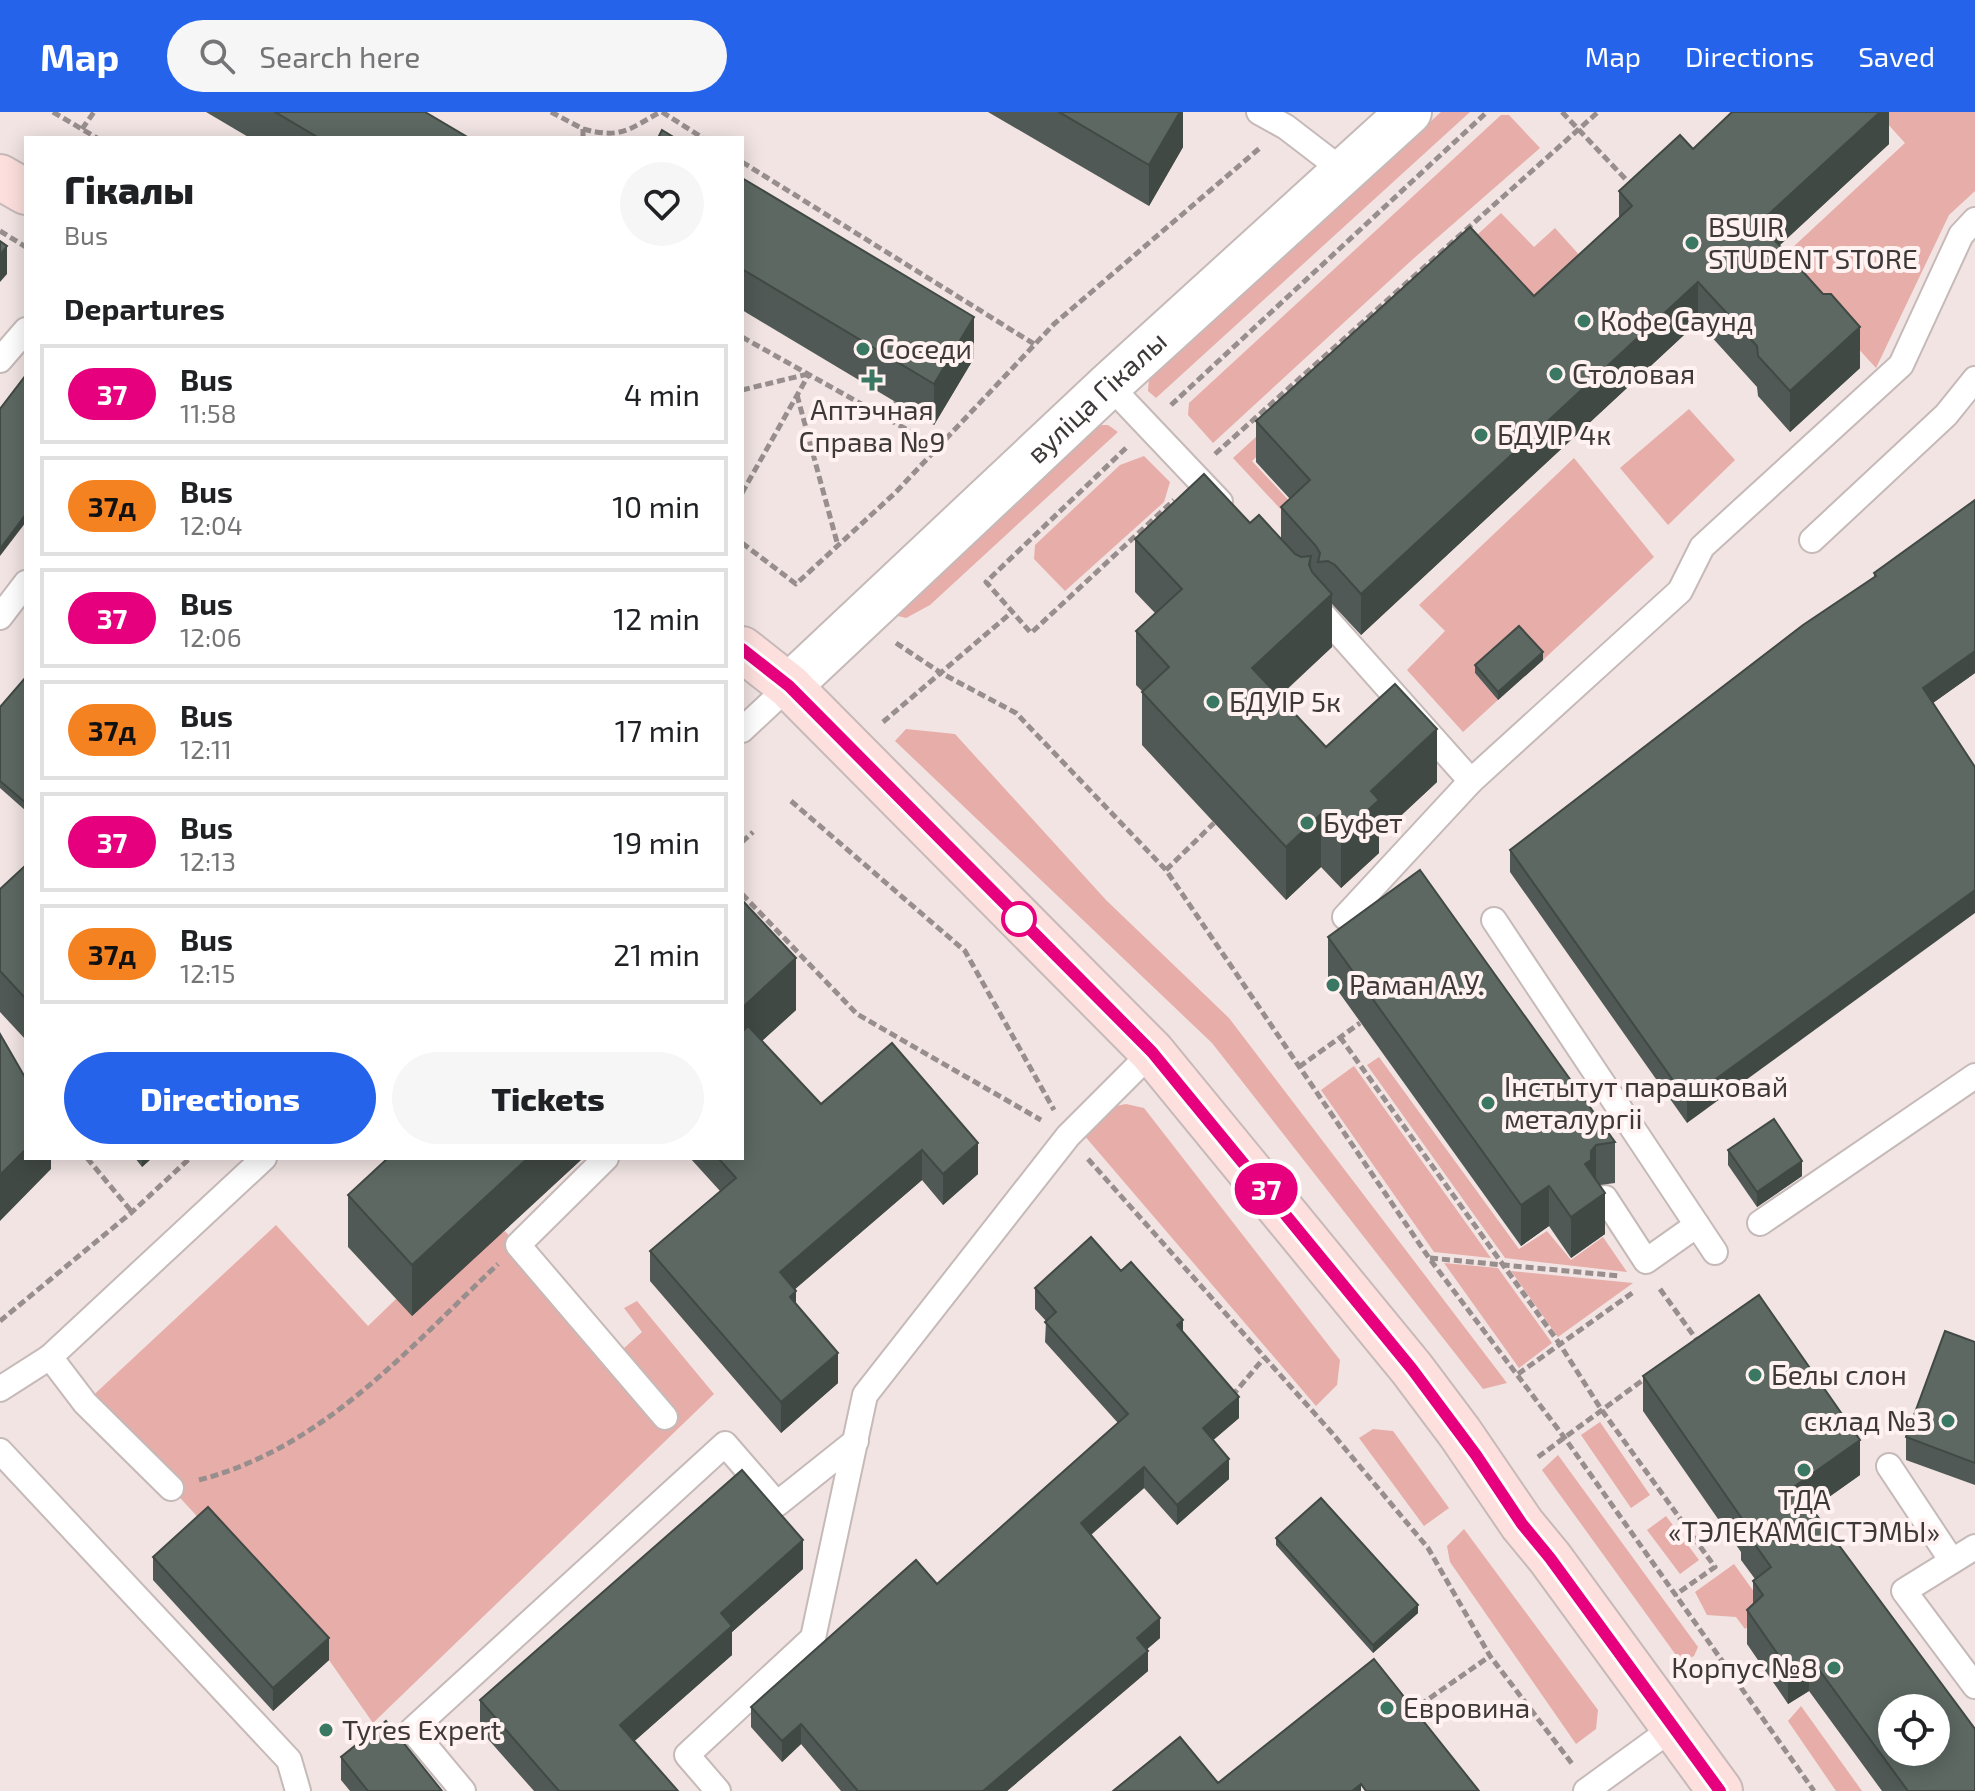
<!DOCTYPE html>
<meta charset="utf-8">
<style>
body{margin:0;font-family:"Exo 2",sans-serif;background:#f6f6f6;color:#202124;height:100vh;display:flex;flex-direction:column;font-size:30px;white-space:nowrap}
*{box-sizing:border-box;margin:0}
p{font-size:26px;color:#757577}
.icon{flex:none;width:44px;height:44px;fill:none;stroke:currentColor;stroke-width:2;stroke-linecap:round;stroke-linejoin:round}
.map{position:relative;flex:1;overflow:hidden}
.side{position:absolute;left:24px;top:24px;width:720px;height:1024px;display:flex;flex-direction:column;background:#fff;border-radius:0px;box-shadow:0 4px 20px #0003}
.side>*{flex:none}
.badge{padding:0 16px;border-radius:26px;font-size:28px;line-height:52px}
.fabs{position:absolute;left:1878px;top:1582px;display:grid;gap:16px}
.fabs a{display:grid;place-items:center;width:72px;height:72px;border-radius:50%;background:#fff;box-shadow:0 4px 20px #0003;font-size:40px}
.map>.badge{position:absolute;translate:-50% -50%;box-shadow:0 0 0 4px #fff}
h2{padding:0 40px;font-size:30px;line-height:72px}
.round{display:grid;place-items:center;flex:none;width:84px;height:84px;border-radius:42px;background:#f6f6f6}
.headline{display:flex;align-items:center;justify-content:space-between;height:136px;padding:0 40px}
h1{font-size:38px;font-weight:800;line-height:60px}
.action{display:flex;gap:16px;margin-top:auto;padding:16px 40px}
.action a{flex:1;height:92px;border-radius:48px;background:#2563eb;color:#fff;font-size:32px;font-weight:800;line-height:92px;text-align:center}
.action a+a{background:#f6f6f6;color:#202124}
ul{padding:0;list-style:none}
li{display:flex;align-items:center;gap:24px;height:100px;margin:0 16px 12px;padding:0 24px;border:4px solid #e0e0e0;border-radius:0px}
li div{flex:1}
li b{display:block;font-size:30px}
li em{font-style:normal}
li .badge{min-width:88px;font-weight:700;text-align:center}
header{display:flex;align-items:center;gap:48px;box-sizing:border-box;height:112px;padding:0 40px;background:#2563eb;color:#fff}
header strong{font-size:38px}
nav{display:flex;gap:44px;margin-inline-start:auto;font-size:28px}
.search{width:560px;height:72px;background:#f6f6f6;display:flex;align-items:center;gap:20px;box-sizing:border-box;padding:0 28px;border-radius:44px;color:#757577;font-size:30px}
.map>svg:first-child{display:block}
.green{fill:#e7ada9}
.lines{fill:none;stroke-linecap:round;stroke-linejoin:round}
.service-casing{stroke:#c6bab9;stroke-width:28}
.tertiary-casing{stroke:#c6bab9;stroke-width:48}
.secondary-casing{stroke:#c6bab9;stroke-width:48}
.path{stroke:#978e8d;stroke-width:5;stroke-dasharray:8 4;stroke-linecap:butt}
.service{stroke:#fff;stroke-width:24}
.tertiary{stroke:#fff;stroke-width:44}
.secondary{stroke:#fde0de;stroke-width:44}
.wall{fill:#505955}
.shaded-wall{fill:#414945}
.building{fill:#5d6863;stroke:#414945;stroke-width:2;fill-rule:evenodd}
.line-casing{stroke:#fff;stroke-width:18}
.line{stroke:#e6007e;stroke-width:12}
.poi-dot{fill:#3b7863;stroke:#fff2f0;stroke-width:3}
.stop-dot{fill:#fff;stroke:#e6007e;stroke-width:4}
.labels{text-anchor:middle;stroke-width:8;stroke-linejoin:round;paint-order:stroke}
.poi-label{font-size:28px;fill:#3e3939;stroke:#fff2f0;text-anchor:start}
.street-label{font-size:28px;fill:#3e3939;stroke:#fff2f0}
</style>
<header>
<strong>Map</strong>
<div class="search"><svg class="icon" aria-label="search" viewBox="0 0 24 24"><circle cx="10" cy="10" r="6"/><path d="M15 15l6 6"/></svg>Search here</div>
<nav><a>Map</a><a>Directions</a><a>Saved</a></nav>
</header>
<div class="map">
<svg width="1975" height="1679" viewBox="0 0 1975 1679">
<rect width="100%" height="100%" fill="#f1e4e3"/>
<g class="green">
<polygon points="1441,0 1470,0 1156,286 1148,279 1149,266"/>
<polygon points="1877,0 1975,0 1975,79 1949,103 1876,256 1778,149 1905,31"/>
<polygon points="1501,3 1509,3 1540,36 1413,147 1213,331 1188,303 1189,291"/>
<polygon points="1501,101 1534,135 1555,116 1591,156 1527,214 1468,151 1252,349 1308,409 1299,417 1233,346"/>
<polygon points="1689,297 1735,348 1668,413 1620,356"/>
<polygon points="1099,313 1108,313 1118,320 930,493 906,506 890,502"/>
<polygon points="1144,344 1170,370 1164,390 1065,479 1034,447 1035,433 1120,353"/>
<polygon points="1574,346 1654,445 1543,548 1519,522 1475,561 1498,588 1463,620 1407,558 1445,519 1419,493"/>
<polygon points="906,617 955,622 1106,788 1229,906 1507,1271 1483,1277 1212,931 895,629"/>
<polygon points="1379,945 1519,1137 1547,1119 1571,1148 1603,1125 1627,1160 1505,1146 1367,953"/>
<polygon points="1354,954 1491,1146 1434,1140 1321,978"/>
<polygon points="1126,992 1144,996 1340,1248 1337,1273 1316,1294 1083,1022 1106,996"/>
<polygon points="276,1113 368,1214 396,1187 505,1119 614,1245 642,1220 624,1196 637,1189 714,1282 373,1611 329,1548 171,1376 85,1291"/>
<polygon points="1444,1151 1498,1156 1552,1231 1519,1256"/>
<polygon points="1511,1159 1633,1171 1558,1225"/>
<polygon points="1600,1310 1650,1383 1631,1396 1581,1323"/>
<polygon points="1373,1317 1393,1319 1449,1396 1424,1414 1359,1326"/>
<polygon points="1558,1343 1698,1535 1694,1544 1681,1550 1542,1358"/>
<polygon points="1666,1404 1699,1448 1680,1462 1647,1418"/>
<polygon points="1464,1417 1598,1598 1596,1617 1576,1632 1450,1450 1447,1434"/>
<polygon points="1734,1452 1762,1491 1751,1512 1745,1517 1736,1505 1707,1503 1695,1480"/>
<polygon points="1801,1594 1862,1679 1836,1679 1788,1609"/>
</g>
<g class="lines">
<defs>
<g id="service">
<polyline points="1259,0 1286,15 1342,58"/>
<polyline points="0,248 26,218"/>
<polyline points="1109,273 1220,390"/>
<polyline points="1812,428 1946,303 1975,267"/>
<polyline points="1324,504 1471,669"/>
<polyline points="0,505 26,471"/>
<polyline points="742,618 789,574"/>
<polyline points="1345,805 1471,669 1680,479 1702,435 1901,253 1961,123 1975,108"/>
<polyline points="1494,808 1715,1140"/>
<polyline points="606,1046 518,1133 665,1305"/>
<polyline points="1605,1086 1646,1149 1697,1113"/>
<polyline points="1760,1111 1975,964"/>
<polyline points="50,1245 85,1291 171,1376"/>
<polyline points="0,1277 50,1245 264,1046"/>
<polyline points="0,1339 289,1648 298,1679"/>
<polyline points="1889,1354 1952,1449"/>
<polyline points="1975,1435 1904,1479 1975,1574"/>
<polyline points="463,1679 412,1618 725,1332 777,1392 856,1329"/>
<polyline points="718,1679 687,1643 813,1526 865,1283 1068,1024 1152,940"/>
<polyline points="1586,1679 1674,1615"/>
</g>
<g id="tertiary">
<path id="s1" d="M789,574L1109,273L1409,0"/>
</g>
<g id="secondary">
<polyline points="0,65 26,80"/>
<polyline points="742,537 789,574 1152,940 1412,1257 1460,1321 1522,1412 1550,1446 1720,1679"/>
</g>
</defs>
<use href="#service" class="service-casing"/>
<use href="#tertiary" class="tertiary-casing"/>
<use href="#secondary" class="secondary-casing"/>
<g class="path">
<polyline points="53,0 97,26"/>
<polyline points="551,0 583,17 583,26"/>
<polyline points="662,0 703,26"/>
<polyline points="1562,0 1633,75"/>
<polyline points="82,17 94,0"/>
<path d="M583,17C621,27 628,18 660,0"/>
<polyline points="742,50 1034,232"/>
<polyline points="0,119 26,135"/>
<polyline points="742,225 938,335"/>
<polyline points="742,278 808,262"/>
<polyline points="797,283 838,434"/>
<polyline points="1171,293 1487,0"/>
<polyline points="888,307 896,290"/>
<polyline points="1126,336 986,470 1031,521 1174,388"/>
<polyline points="1215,342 1598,0"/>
<polyline points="742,381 809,262"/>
<polyline points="742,431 796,472 895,381 1054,212 1261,35"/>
<polyline points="896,531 941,561 1016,601 1166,758 1429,1146 1564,1325 1814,1679"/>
<polyline points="883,610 1012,500"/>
<polyline points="791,689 965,839 1054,998"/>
<polyline points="742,730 753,720"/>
<polyline points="1166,758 1214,711"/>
<polyline points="742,782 857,902 1041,1008"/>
<polyline points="1340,925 1559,1231 1601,1297 1715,1455 1675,1483"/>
<polyline points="1299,955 1360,911"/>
<polyline points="87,1046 132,1100"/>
<polyline points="1088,1047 1332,1321 1428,1436 1490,1544 1573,1653"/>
<polyline points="1430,1146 1620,1164"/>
<polyline points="1660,1177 1699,1231"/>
<polyline points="0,1209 132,1100 190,1046"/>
<polyline points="1518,1262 1635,1179"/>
<polyline points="1232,1284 1264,1246"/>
<polyline points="1538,1345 1647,1265"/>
<path d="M199,1368C323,1336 407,1238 498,1152"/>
<polyline points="1410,1600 1490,1544"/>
</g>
<use href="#service" class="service"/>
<use href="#tertiary" class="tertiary"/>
<use href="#secondary" class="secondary"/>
</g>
<g class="wall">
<polygon points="206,0 425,0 469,26 250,26"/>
<polygon points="988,0 1183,0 1183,35 1149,94"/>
<polygon points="1889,0 1889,32 1779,134 1860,256 1790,320 1758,284 1757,275 1698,210 1361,523 1332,492 1332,535 1279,585 1326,635 1437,670 1379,724 1379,741 1341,776 1321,755 1286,788 1142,633 1142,579 1136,573 1136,519 1155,501 1135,480 1135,427 1250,411 1281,427 1281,395 1290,387 1256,350 1256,309 1534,184 1619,106 1619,79 1693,37"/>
<polygon points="742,66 974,246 934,313 742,198"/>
<polygon points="1874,461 1975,561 1933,591 1687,1011 1510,760 1510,738 1874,466"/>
<polygon points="1543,548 1498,588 1475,561 1475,553"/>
<polygon points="26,565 26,699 0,676 0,595"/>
<polygon points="26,753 26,928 0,900 0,777"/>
<polygon points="742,788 796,898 762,929 821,992 978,1062 943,1093 922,1068 795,1177 796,1193 838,1271 781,1321 650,1169 650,1139 720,1079 690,1046 742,1046"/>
<polygon points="1328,825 1615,1030 1615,1071 1600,1073 1605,1122 1571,1146 1549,1114 1521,1134 1328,865"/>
<polygon points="1728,1038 1802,1064 1757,1095 1728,1053"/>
<polygon points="135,1046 152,1046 142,1055"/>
<polygon points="583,1046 412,1204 348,1135 348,1083"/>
<polygon points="1121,1159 1183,1220 1239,1306 1213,1328 1229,1367 1177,1413 1144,1376 1091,1423 1160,1526 1147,1537 1148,1559 1007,1679 841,1679 801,1632 782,1650 751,1615 751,1595 937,1472 1118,1311 1045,1230 1046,1209 1035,1197 1035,1176"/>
<polygon points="1975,1230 1975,1373 1906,1348 1906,1325"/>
<polygon points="1643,1264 1860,1363 1812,1397 1975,1679 1882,1679 1809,1579 1788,1592 1747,1532 1747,1498 1753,1492 1753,1469 1755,1467 1741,1448 1741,1440 1643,1299"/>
<polygon points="1276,1426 1418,1501 1373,1541 1276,1433"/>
<polygon points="153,1445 329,1548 273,1599 153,1468"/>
<polygon points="803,1457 732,1520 732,1543 634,1629 678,1679 534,1679 480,1618 480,1588"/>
<polygon points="341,1645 442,1679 350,1679 341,1668"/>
</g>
<g class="shaded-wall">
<polygon points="1180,0 1183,0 1183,35 1149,94 1149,53"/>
<polygon points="1880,0 1889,0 1889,32 1759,152 1759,111"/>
<polygon points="7,134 7,162 0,170 0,143"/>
<polygon points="1698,170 1698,210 1361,523 1361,482"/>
<polygon points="974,205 974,246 934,313 934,272"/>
<polygon points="1860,215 1860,256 1790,320 1790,279"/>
<polygon points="26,402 26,410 0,444 0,437"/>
<polygon points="1311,444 1311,497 1332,482 1332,535 1252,609 1252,556 1309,453"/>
<polygon points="1975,539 1975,561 1923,598 1923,576"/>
<polygon points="1543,540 1543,548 1498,588 1498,580"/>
<polygon points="1437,617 1437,670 1379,724 1379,741 1341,776 1341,723 1371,679"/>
<polygon points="1321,702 1321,755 1286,788 1286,735"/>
<polygon points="1975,778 1975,801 1687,1011 1687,988"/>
<polygon points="796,846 796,898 742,947 742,896"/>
<polygon points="978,1031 978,1062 943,1093 943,1062"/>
<polygon points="1596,1033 1596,1074 1585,1052 1591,1039"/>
<polygon points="26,1037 26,1046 51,1046 51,1057 0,1109 0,1063"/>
<polygon points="922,1038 922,1068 780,1190 780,1160"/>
<polygon points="142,1046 152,1046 142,1055"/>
<polygon points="528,1046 583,1046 412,1204 412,1153"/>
<polygon points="1802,1049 1802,1064 1757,1095 1757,1080"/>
<polygon points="1549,1074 1549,1114 1521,1134 1521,1093"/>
<polygon points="1605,1081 1605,1122 1571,1146 1571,1105"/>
<polygon points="796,1179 796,1210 790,1185"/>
<polygon points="1183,1208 1183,1228 1177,1213"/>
<polygon points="838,1241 838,1271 781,1321 781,1290"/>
<polygon points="1239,1285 1239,1306 1203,1337 1203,1316"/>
<polygon points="1860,1328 1860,1363 1795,1409 1795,1374"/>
<polygon points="1229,1347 1229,1367 1177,1413 1177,1393"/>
<polygon points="1144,1355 1144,1376 1081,1431 1081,1411"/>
<polygon points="803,1428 803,1457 732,1520 732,1543 620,1642 620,1613 721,1501"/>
<polygon points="1418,1493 1418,1501 1373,1541 1373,1533"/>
<polygon points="1160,1506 1160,1526 1137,1546 1137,1526"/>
<polygon points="329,1526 329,1548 273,1599 273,1576"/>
<polygon points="1148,1539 1148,1559 1007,1679 983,1679"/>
<polygon points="1809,1544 1809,1579 1788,1592 1788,1557"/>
<polygon points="801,1612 801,1632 782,1650 782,1629"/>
<polygon points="1361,1672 1361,1679 1352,1679"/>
</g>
<g class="building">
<polygon points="275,0 425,0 469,26 319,26"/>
<polygon points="1059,0 1180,0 1149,53"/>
<polygon points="1732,0 1880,0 1759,111 1823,182 1831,182 1860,215 1790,279 1758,244 1757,234 1698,170 1361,482 1335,453 1328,449 1318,450 1320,441 1316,434 1281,395 1310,368 1256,309 1470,115 1534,184 1632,94 1619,79 1680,23 1693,37"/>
<polygon points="662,18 675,26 658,26"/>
<polygon points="742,66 974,205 934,272 742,157"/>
<polygon points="0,129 7,134 0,143"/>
<polygon points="26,263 26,402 0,437 0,297"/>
<polygon points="1204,362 1250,411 1259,403 1295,442 1301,445 1311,444 1309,453 1312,460 1332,482 1252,556 1326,635 1395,572 1437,617 1371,679 1379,688 1341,723 1321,702 1286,735 1142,580 1169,555 1136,519 1182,477 1135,427"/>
<polygon points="1975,388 1975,539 1923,576 1975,655 1975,778 1687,988 1510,738 1803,513 1876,464 1874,461"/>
<polygon points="1519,514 1543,540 1498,580 1475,553"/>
<polygon points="26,565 26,691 0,669 0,595"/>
<polygon points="26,753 26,887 0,859 0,777"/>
<polygon points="1420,758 1615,1030 1596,1033 1591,1039 1591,1048 1585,1052 1605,1081 1571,1105 1549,1074 1521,1093 1328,825"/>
<polygon points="742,788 796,846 742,896"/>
<polygon points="748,914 821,992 892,931 978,1031 943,1062 922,1038 780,1160 796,1179 790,1185 838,1241 781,1290 650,1139 736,1066 718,1046 742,1046 742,920"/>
<polygon points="0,922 26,967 26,1037 0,1063"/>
<polygon points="1774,1007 1802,1049 1757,1080 1728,1038"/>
<polygon points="388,1046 528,1046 412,1153 348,1083"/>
<polygon points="1091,1125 1121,1159 1131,1150 1183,1208 1177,1213 1239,1285 1203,1316 1229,1347 1177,1393 1144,1355 1081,1411 1160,1506 1137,1526 1148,1539 983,1679 858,1679 801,1612 782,1629 751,1595 916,1448 937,1472 1128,1302 1045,1210 1056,1200 1035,1176"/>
<path d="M1759,1183L1860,1328L1795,1374L1975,1617V1679H1908L1809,1544L1788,1557L1747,1498L1763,1483L1753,1469L1771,1455L1741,1413L1745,1411L1643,1264ZM1892,1596H1936V1640H1892Z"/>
<polygon points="1945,1219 1975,1230 1975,1351 1906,1325"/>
<polygon points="742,1358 803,1428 721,1501 732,1514 620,1613 678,1679 559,1679 480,1588"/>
<polygon points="1321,1386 1418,1493 1373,1533 1276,1426"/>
<polygon points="208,1395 329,1526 273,1576 153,1445"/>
<polygon points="1374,1547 1479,1679 1366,1679 1361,1672 1352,1679 1113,1679 1180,1625 1218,1671"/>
<polygon points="386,1609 442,1679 368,1679 341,1645"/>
</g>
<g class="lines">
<defs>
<polyline id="line" points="742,537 789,574 1152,940 1412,1257 1476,1343 1522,1412 1550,1446 1720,1679"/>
</defs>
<use href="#line" class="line-casing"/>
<use href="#line" class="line"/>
</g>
<g class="poi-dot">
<circle cx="1692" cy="131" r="8"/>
<circle cx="1584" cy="209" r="8"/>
<circle cx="863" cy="237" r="8"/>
<circle cx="1556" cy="262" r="8"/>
<path d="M868 256h8v8h8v8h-8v8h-8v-8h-8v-8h8z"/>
<circle cx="1481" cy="323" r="8"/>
<circle cx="1213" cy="590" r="8"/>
<circle cx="1307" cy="711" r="8"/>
<circle cx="1333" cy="873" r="8"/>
<circle cx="1488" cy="991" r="8"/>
<circle cx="1755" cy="1263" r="8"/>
<circle cx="1948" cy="1309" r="8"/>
<circle cx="1804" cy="1358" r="8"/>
<circle cx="1834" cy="1556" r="8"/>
<circle cx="1387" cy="1596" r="8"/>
<circle cx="326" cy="1618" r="8"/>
</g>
<circle class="stop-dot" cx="1019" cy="807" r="16"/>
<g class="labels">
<g class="poi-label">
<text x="1708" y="125">BSUIR<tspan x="1708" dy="32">STUDENT STORE</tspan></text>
<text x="1600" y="219">Кофе Саунд</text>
<text x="879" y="247">Соседи</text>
<text x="1572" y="272">Столовая</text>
<text x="872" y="308" text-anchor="middle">Аптэчная<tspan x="872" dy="32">Справа №9</tspan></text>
<text x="1497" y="333">БДУІР 4к</text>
<text x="1229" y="600">БДУІР 5к</text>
<text x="1323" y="721">Буфет</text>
<text x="1349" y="883">Раман А.У.</text>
<text x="1504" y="985">Інстытут парашковай<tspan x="1504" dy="32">металургіі</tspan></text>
<text x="1771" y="1273">Белы слон</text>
<text x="1932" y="1319" text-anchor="end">склад №3</text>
<text x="1804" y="1398" text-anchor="middle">ТДА<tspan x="1804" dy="32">«ТЭЛЕКАМСІСТЭМЫ»</tspan></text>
<text x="1818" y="1566" text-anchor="end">Корпус №8</text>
<text x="1403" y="1606">Евровина</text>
<text x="342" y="1628">Tyres Expert</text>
</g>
<g class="street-label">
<text dy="10" stroke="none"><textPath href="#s1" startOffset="422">вуліца Гікалы</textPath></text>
</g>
</g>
</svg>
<div class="fabs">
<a><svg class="icon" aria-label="locate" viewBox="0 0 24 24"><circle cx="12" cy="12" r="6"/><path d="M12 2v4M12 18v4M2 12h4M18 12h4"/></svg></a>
</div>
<b class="badge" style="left:1266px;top:1077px;background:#e6007e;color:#fff">37</b>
<section class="side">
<div class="headline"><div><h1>Гікалы</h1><p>Bus</p></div><a class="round"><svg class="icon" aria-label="heart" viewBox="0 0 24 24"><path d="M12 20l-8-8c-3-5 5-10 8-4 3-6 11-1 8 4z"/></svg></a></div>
<h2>Departures</h2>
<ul>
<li><span class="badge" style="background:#e6007e;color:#fff">37</span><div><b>Bus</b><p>11:58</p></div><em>4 min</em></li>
<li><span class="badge" style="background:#f58220;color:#111">37д</span><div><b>Bus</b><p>12:04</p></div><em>10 min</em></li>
<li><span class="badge" style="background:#e6007e;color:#fff">37</span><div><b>Bus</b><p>12:06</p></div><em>12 min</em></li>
<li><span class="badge" style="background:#f58220;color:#111">37д</span><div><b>Bus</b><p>12:11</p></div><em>17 min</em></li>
<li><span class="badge" style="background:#e6007e;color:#fff">37</span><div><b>Bus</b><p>12:13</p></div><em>19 min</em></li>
<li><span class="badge" style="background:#f58220;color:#111">37д</span><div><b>Bus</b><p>12:15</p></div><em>21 min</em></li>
</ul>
<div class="action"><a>Directions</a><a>Tickets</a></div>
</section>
</div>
